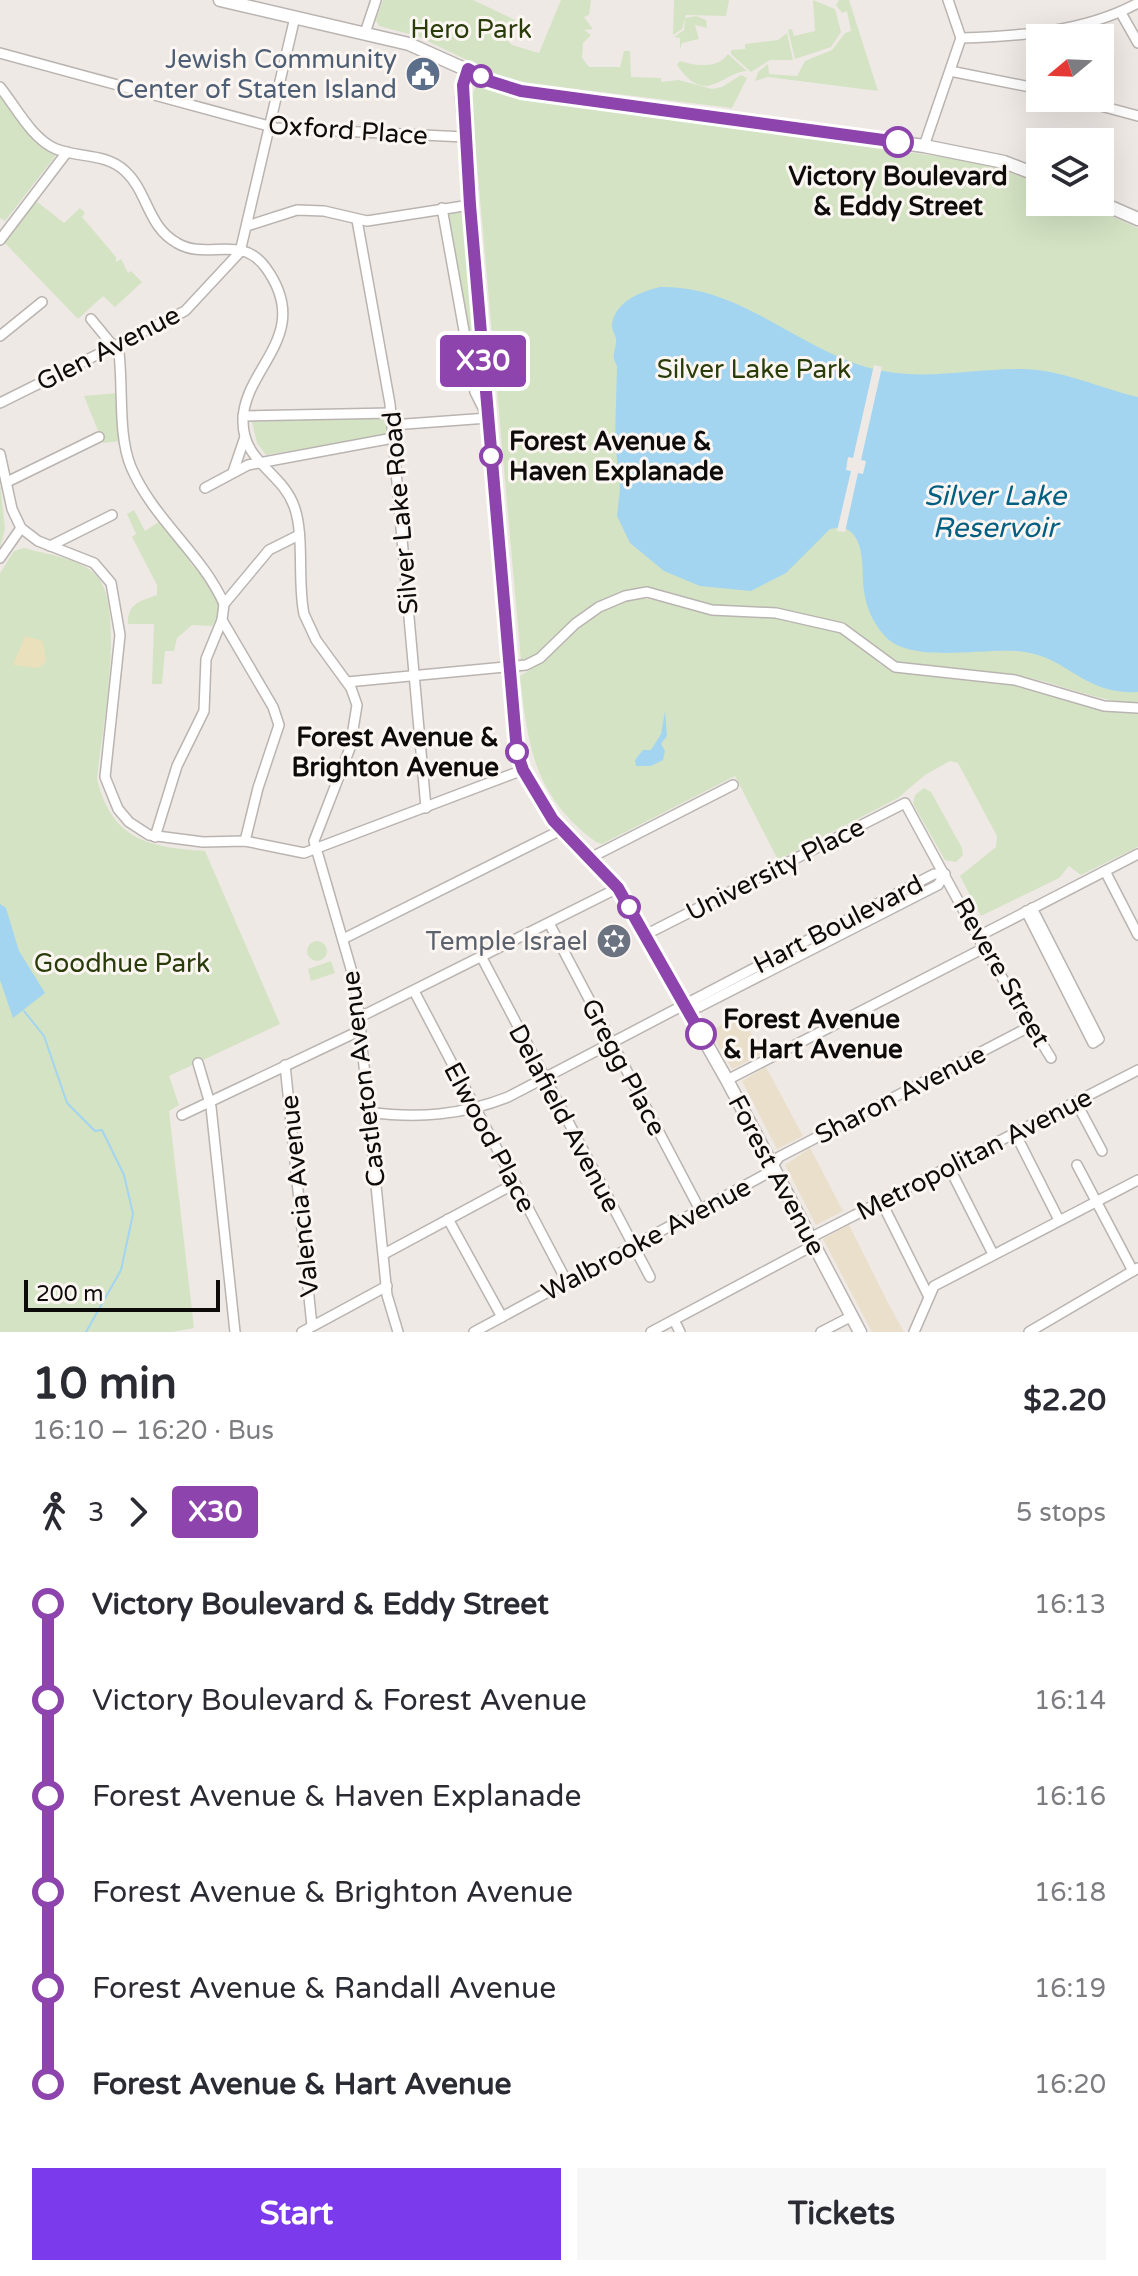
<!DOCTYPE html>
<meta charset="utf-8">
<style>
body{margin:0;font-family:"Varela Round",sans-serif;background:#f7f7f7;color:#2b2b33;height:100vh;display:flex;flex-direction:column;font-size:30px;white-space:nowrap}
*{box-sizing:border-box;margin:0}
p{font-size:26px;color:#7c7c81}
.icon{flex:none;width:44px;height:44px;fill:none;stroke:currentColor;stroke-width:2;stroke-linecap:round;stroke-linejoin:round}
.map{position:relative;height:1332px;overflow:hidden}
.side{display:flex;flex-direction:column;background:#fff;flex:1}
.side>*{flex:none}
.badge{padding:0 16px;border-radius:6px;font-size:28px;line-height:52px}
.needle{width:52px;rotate:251deg}
.buttons{position:absolute;left:1026px;top:24px;display:grid;gap:16px}
.buttons a{display:grid;place-items:center;width:88px;height:88px;border-radius:0px;background:#fff;box-shadow:0 8px 32px #0002;font-size:40px}
.scale{position:absolute;left:24px;bottom:20px;width:196px;box-sizing:border-box;padding-left:8px;border:4px solid #0e0c0b;border-top:0;font-size:22px;line-height:28px;white-space:nowrap;color:#0e0c0b;-webkit-text-stroke:6px #fcf6f2;paint-order:stroke}
.map>.badge{position:absolute;translate:-50% -50%;box-shadow:0 0 0 4px #fff}
.legs{display:flex;align-items:center;gap:12px;height:88px;padding:0 32px;font-size:26px}
.legs p{margin-inline-start:auto}
.headline{display:flex;align-items:center;justify-content:space-between;height:136px;padding:0 32px}
h1{font-size:44px;font-weight:700;line-height:60px}
.button{display:flex;gap:16px;margin-top:auto;padding:16px 32px}
.button a{flex:1;height:92px;border-radius:0px;background:#7c3aed;color:#fff;font-size:32px;font-weight:700;line-height:92px;text-align:center}
.button a+a{background:#f7f7f7;color:#2b2b33}
ul{padding:0 32px;list-style:none}
li{display:flex;align-items:center;gap:28px;height:96px;font-size:30px}
li i{display:grid;place-items:center;width:12px;height:100%;margin:0 10px;background:currentColor}
li i::after{content:'';width:20px;height:20px;margin:-10px;border:6px solid;border-radius:50%;background:#fff}
li p{margin-inline-start:auto}
li:first-child i{background:linear-gradient(#0000 50%,currentColor 0)}
li:last-child i{background:linear-gradient(currentColor 50%,#0000 0)}
.map>svg:first-child{display:block}
.commercial{fill:#eadfca}
.green{fill:#d4e3c4}
.sand{fill:#eae0bb}
.water{fill:#a3d5f1}
.pier{fill:#efe9e5}
.lines{fill:none;stroke-linecap:round;stroke-linejoin:round}
.stream{stroke:#a3d5f1;stroke-width:2}
.minor-casing{stroke:#bab4b1;stroke-width:12}
.major-casing{stroke:#bab4b1;stroke-width:15}
.minor{stroke:#fff;stroke-width:9}
.major{stroke:#fff;stroke-width:12}
.line-1-casing{stroke:#fff;stroke-width:18}
.line-1{stroke:#8e44ad;stroke-width:12}
.stop-1-dot{fill:#fff;stroke:#8e44ad;stroke-width:4}
.labels{text-anchor:middle;stroke-width:6;stroke-linejoin:round;paint-order:stroke}
.park-label{font-size:26px;fill:#293c0a;stroke:#fcf6f2}
.service-label{font-size:26px;fill:#4e5e75;stroke:#fcf6f2;text-anchor:end}
.street-label{font-size:26px;fill:#0e0c0b;stroke:#fcf6f2}
.stop-label{font-size:26px;font-weight:bold;fill:#0e0c0b;stroke:#fcf6f2;text-anchor:start}
.worship-label{font-size:26px;fill:#5b616d;stroke:#fcf6f2;text-anchor:end}
.water-label{font-size:28px;font-style:italic;fill:#005f83;stroke:#fcf6f2}
</style>
<div class="map">
<svg width="1138" height="1332" viewBox="0 0 1138 1332">
<rect width="100%" height="100%" fill="#efe9e5"/>
<g class="commercial">
<polygon points="741,1014 762,1054 732,1069 710,1031"/>
<polygon points="766,1067 803,1136 777,1149 742,1081"/>
<polygon points="810,1148 843,1211 816,1225 785,1165"/>
<polygon points="849,1225 888,1303 904,1332 872,1332 823,1239"/>
</g>
<g class="green">
<polygon points="383,0 473,0 515,20 507,40 512,45 539,53 561,0 591,0 589,15 584,17 593,29 584,30 591,35 583,43 582,58 589,67 620,67 624,51 630,51 631,77 661,78 661,82 679,80 712,89 722,87 741,75 747,78 732,108 527,83 498,75 417,36 379,26 376,20"/>
<polygon points="674,0 729,0 726,16 686,15 682,29 673,35"/>
<polygon points="813,0 835,9 841,32 831,47 795,59 788,30 792,29 794,36 815,31"/>
<polygon points="839,0 849,0 878,91 768,77 755,81 758,72 768,64 769,74 797,76 805,61 832,50 845,33 851,31 847,11 842,13 836,5"/>
<polygon points="696,16 706,20 707,28 695,25 699,39 682,43 680,49 680,38 674,37 684,30 685,18"/>
<polygon points="787,33 793,60 770,60 751,72 731,54 731,50 745,49 745,44 778,40"/>
<path d="M728,54L747,71C721,73 706,107 677,65L680,61C695,66 718,69 728,54Z"/>
<path d="M477,84L522,100L951,158L996,167L1040,184V202H1080L1138,228V704C1094,701 1057,682 1014,675C977,670 936,673 900,664C878,658 866,634 846,626C803,608 758,612 714,605C689,601 664,586 638,589C589,594 566,651 521,661L471,97Z"/>
<polygon points="0,95 32,136 56,155 5,221 0,218"/>
<polygon points="36,201 64,223 80,208 85,213 82,217 116,257 116,262 121,259 128,273 131,271 142,282 115,307 103,296 78,319 4,242"/>
<polygon points="462,212 465,215 479,390 447,214"/>
<polygon points="117,393 120,441 103,443 84,396"/>
<polygon points="381,417 387,420 389,434 384,436 266,455 257,443 252,422"/>
<polygon points="0,483 5,529 0,548"/>
<path d="M134,510L145,531L160,521C169,532 183,544 189,556C192,562 188,562 194,567C210,582 229,604 212,626L192,625L177,638L174,651H165L162,684H152L154,624H128C127,604 140,601 157,595V585L132,537L136,534L127,514Z"/>
<path d="M24,548C45,554 77,558 94,573C128,601 101,736 97,779C112,840 148,847 205,851L280,1024L169,1076L179,1105L169,1111L194,1328L172,1332H0V573L14,551Z"/>
<path d="M634,597L774,617L832,629L846,635L880,664L897,671L1018,686L1092,708L1138,713V847L1081,875L1069,866L1059,878L981,916L960,876L996,847L997,836L958,763L950,761L925,775L898,798L778,860L735,776L602,844L596,842C534,796 528,747 520,676L544,661L580,626L600,611Z"/>
<polygon points="924,788 931,792 962,848 963,855 956,862 945,860 913,804 915,795"/>
<circle cx="317" cy="951" r="10"/>
<polygon points="331,961 335,973 311,981 308,969"/>
</g>
<polygon class="sand" points="25,636 43,641 46,661 39,668 13,665"/>
<g class="water">
<path d="M660,287C732,285 786,337 851,362C911,385 959,369 1020,369C1062,369 1098,388 1138,397V692C1084,695 1068,658 1025,652C989,646 909,666 884,635C873,623 866,607 864,591C861,570 867,535 842,527L830,529L786,573L751,591L700,586L664,571L630,543L617,516L620,489L615,440L617,366C611,355 615,353 616,342C617,335 611,331 612,324C616,301 640,292 660,287Z"/>
<polygon points="665,711 667,736 661,744 665,751 663,760 651,766 636,766 635,760 643,750 651,750 661,734"/>
<polygon points="0,904 6,908 19,951 45,993 13,1018 0,980"/>
</g>
<polygon class="pier" points="874,365 882,367 861,460 866,461 863,474 858,473 845,532 837,531 851,471 846,470 848,457 853,458"/>
<g class="lines">
<polyline class="stream" points="24,1011 44,1036 67,1103 95,1131 102,1130 124,1175 133,1214 121,1270 86,1332"/>
<defs>
<g id="minor">
<polyline points="1121,13 1138,43"/>
<polyline points="365,33 376,0"/>
<path d="M961,38C1020,36 1085,32 1138,3"/>
<polyline points="0,53 276,128 465,137"/>
<polyline points="950,71 1040,89"/>
<path d="M0,87C16,107 32,139 56,149C79,158 106,153 125,171C148,192 147,226 177,243C207,261 241,233 266,268C314,335 244,367 243,420C242,462 282,472 294,506C305,536 297,581 304,614L316,640L351,688L357,705L350,748L314,841L356,986L387,1295L398,1332"/>
<polyline points="1071,98 1138,116"/>
<polyline points="924,146 961,38 948,0"/>
<polyline points="357,220 390,404 426,808"/>
<polyline points="247,226 297,210 324,211 367,221 470,205"/>
<polyline points="0,240 67,152"/>
<polyline points="91,319 114,347"/>
<polyline points="0,336 42,302"/>
<path d="M118,345C124,382 117,434 131,467C153,519 202,554 224,604"/>
<polyline points="0,403 185,311 240,252 295,17"/>
<polyline points="243,416 391,413"/>
<polyline points="392,425 488,418 475,392 442,208"/>
<polyline points="0,454 12,509 21,528 38,541 94,563 111,583 120,635 105,777 118,809 129,822 149,835 203,842 245,841 304,853 523,770"/>
<polyline points="233,472 245,437"/>
<polyline points="7,482 99,437"/>
<polyline points="205,488 248,465 393,438"/>
<polyline points="50,546 112,515"/>
<polyline points="0,558 21,528"/>
<polyline points="222,620 273,707 279,725 258,788 245,841"/>
<polyline points="347,682 526,665 540,658 575,624 599,607 625,596 647,592 712,610 776,613 842,628 895,667 1015,680 1104,706 1138,708"/>
<polyline points="155,837 177,766 204,711 206,659 222,620 224,604 269,550 297,536"/>
<polyline points="590,858 733,785"/>
<polyline points="1105,871 1138,935"/>
<polyline points="1026,911 1093,1043 1099,1039 1032,908"/>
<polyline points="549,923 700,1210"/>
<polyline points="645,935 905,803 984,948 1051,1058"/>
<polyline points="979,936 1138,854"/>
<polyline points="343,939 561,830"/>
<polyline points="482,958 650,1277"/>
<polyline points="414,991 567,1282"/>
<polyline points="686,1007 699,1007 938,885 945,874"/>
<polyline points="360,1017 618,888"/>
<polyline points="198,1063 211,1107 235,1332"/>
<polyline points="285,1065 312,1326"/>
<polyline points="727,1080 984,948"/>
<polyline points="1076,1102 1102,1151"/>
<path d="M369,1112C418,1119 462,1115 508,1097L934,874H945"/>
<polyline points="182,1115 361,1030"/>
<polyline points="1015,1133 1059,1220"/>
<polyline points="1077,1165 1133,1271"/>
<polyline points="949,1167 993,1254"/>
<polyline points="881,1201 928,1295"/>
<polyline points="448,1219 502,1317"/>
<polyline points="810,1238 1138,1070"/>
<polyline points="384,1254 514,1184"/>
<polyline points="674,1320 680,1332"/>
<polyline points="302,1332 387,1286"/>
<polyline points="474,1332 768,1173 779,1157 1031,1026"/>
<polyline points="651,1332 814,1245"/>
<polyline points="821,1332 852,1316"/>
<polyline points="914,1332 934,1286 1138,1180"/>
<polyline points="1029,1332 1138,1268"/>
</g>
<g id="major">
<polyline points="220,0 409,44 507,88 924,146 1004,162 1040,176"/>
<polyline points="468,69 462,97 465,137 517,752 523,770 553,820 618,888 727,1080 860,1332"/>
<polyline points="1099,202 1138,219"/>
</g>
</defs>
<use href="#minor" class="minor-casing"/>
<use href="#major" class="major-casing"/>
<use href="#minor" class="minor"/>
<use href="#major" class="major"/>
</g>
<g class="lines">
<defs>
<polyline id="line-1" points="701,1034 618,888 553,820 523,770 517,752 470,205 463,85 468,69 489,81 521,91 898,142"/>
</defs>
<use href="#line-1" class="line-1-casing"/>
<use href="#line-1" class="line-1"/>
</g>
<defs>
<symbol id="civic-disc" viewBox="-11 -11 22 22"><circle r="9.5" fill="#5c6f8a" stroke="#fcf6f2"/><path d="M-.6-6.5H3V-4.5H.6V-3L4-1V1h2V6H-6V1h2V-1L-.6-3ZM-1.2 2.5V6h2.4V2.5Z" fill="#fff"/></symbol>
<symbol id="synagogue-disc" viewBox="-11 -11 22 22"><circle r="9.5" fill="#6b7280" stroke="#fcf6f2"/><path d="M0-6.5L5.6 3.2H-5.6ZM0 6.5L5.6-3.2H-5.6Z" fill="#fff"/></symbol>
</defs>
<g fill-rule="evenodd">
<use href="#civic-disc" x="403" y="54" width="40" height="40"/>
<use href="#synagogue-disc" x="594" y="921" width="40" height="40"/>
</g>
<g class="stop-1-dot">
<circle cx="481" cy="76" r="10"/>
<circle cx="898" cy="142" r="14"/>
<circle cx="491" cy="456" r="10"/>
<circle cx="517" cy="752" r="10"/>
<circle cx="629" cy="907" r="10"/>
<circle cx="701" cy="1034" r="14"/>
</g>
<g class="labels">
<g class="park-label">
<text x="471" y="38">Hero Park</text>
<text x="754" y="378">Silver Lake Park</text>
<text x="122" y="972">Goodhue Park</text>
</g>
<g class="service-label">
<text x="397" y="68">Jewish Community<tspan x="397" dy="30">Center of Staten Island</tspan></text>
</g>
<g class="street-label">
<text transform="translate(348 130) rotate(4)" y="9">Oxford Place</text>
<text transform="translate(108 348) rotate(-27)" y="9">Glen Avenue</text>
<text transform="translate(400 513) rotate(-95)" y="9">Silver Lake Road</text>
<text transform="translate(775 869) rotate(-27)" y="9">University Place</text>
<text transform="translate(838 924) rotate(-27)" y="9">Hart Boulevard</text>
<text transform="translate(1002 972) rotate(60)" y="9">Revere Street</text>
<text transform="translate(624 1067) rotate(62)" y="9">Gregg Place</text>
<text transform="translate(363 1079) rotate(-97)" y="9">Castleton Avenue</text>
<text transform="translate(900 1094) rotate(-27)" y="9">Sharon Avenue</text>
<text transform="translate(565 1118) rotate(62)" y="9">Delafield Avenue</text>
<text transform="translate(490 1137) rotate(62)" y="9">Elwood Place</text>
<text transform="translate(974 1154) rotate(-27)" y="9">Metropolitan Avenue</text>
<text transform="translate(777 1175) rotate(62)" y="9">Forest Avenue</text>
<text transform="translate(299 1196) rotate(-96)" y="9">Valencia Avenue</text>
<text transform="translate(646 1239) rotate(-28)" y="9">Walbrooke Avenue</text>
</g>
<g class="stop-label">
<text x="898" y="185" text-anchor="middle">Victory Boulevard<tspan x="898" dy="30">&amp; Eddy Street</tspan></text>
<text x="509" y="450">Forest Avenue &amp;<tspan x="509" dy="30">Haven Explanade</tspan></text>
<text x="499" y="746" text-anchor="end">Forest Avenue &amp;<tspan x="499" dy="30">Brighton Avenue</tspan></text>
<text x="723" y="1028">Forest Avenue<tspan x="723" dy="30">&amp; Hart Avenue</tspan></text>
</g>
<g class="worship-label">
<text x="588" y="950">Temple Israel</text>
</g>
<g class="water-label">
<text x="995" y="505">Silver Lake<tspan x="995" dy="32">Reservoir</tspan></text>
</g>
</g>
</svg>
<div class="buttons">
<a><svg class="needle" viewBox="-14 -14 28 28"><path d="M0-13l5 13h-10z" fill="#e53935"/><path d="M0 13l5-13h-10z" fill="#7c7c81"/></svg></a>
<a><svg class="icon" aria-label="layers" viewBox="0 0 24 24"><path d="M12 4l9 5-9 5-9-5zM3 14l9 5 9-5"/></svg></a>
</div>
<div class="scale">200 m</div>
<b class="badge" style="left:483px;top:361px;background:#8e44ad;color:#fff">X30</b>
</div>
<section class="side">
<div class="headline"><div><h1>10 min</h1><p>16:10 – 16:20 · Bus</p></div><b>$2.20</b></div>
<div class="legs"><svg class="icon" aria-label="walk" viewBox="0 0 24 24"><circle cx="13" cy="4" r="2"/><path d="M13 8l-2 6 4 7M11 14l-3 7M7 12l3-4h3l4 4"/></svg>3<svg class="icon" aria-label="forward" viewBox="0 0 24 24"><path d="M9 5l7 7-7 7"/></svg><b class="badge" style="background:#8e44ad;color:#fff">X30</b><p>5 stops</p></div>
<ul>
<li><i style="color:#8e44ad"></i><b>Victory Boulevard &amp; Eddy Street</b><p>16:13</p></li>
<li><i style="color:#8e44ad"></i><span>Victory Boulevard &amp; Forest Avenue</span><p>16:14</p></li>
<li><i style="color:#8e44ad"></i><span>Forest Avenue &amp; Haven Explanade</span><p>16:16</p></li>
<li><i style="color:#8e44ad"></i><span>Forest Avenue &amp; Brighton Avenue</span><p>16:18</p></li>
<li><i style="color:#8e44ad"></i><span>Forest Avenue &amp; Randall Avenue</span><p>16:19</p></li>
<li><i style="color:#8e44ad"></i><b>Forest Avenue &amp; Hart Avenue</b><p>16:20</p></li>
</ul>
<div class="button"><a>Start</a><a>Tickets</a></div>
</section>
